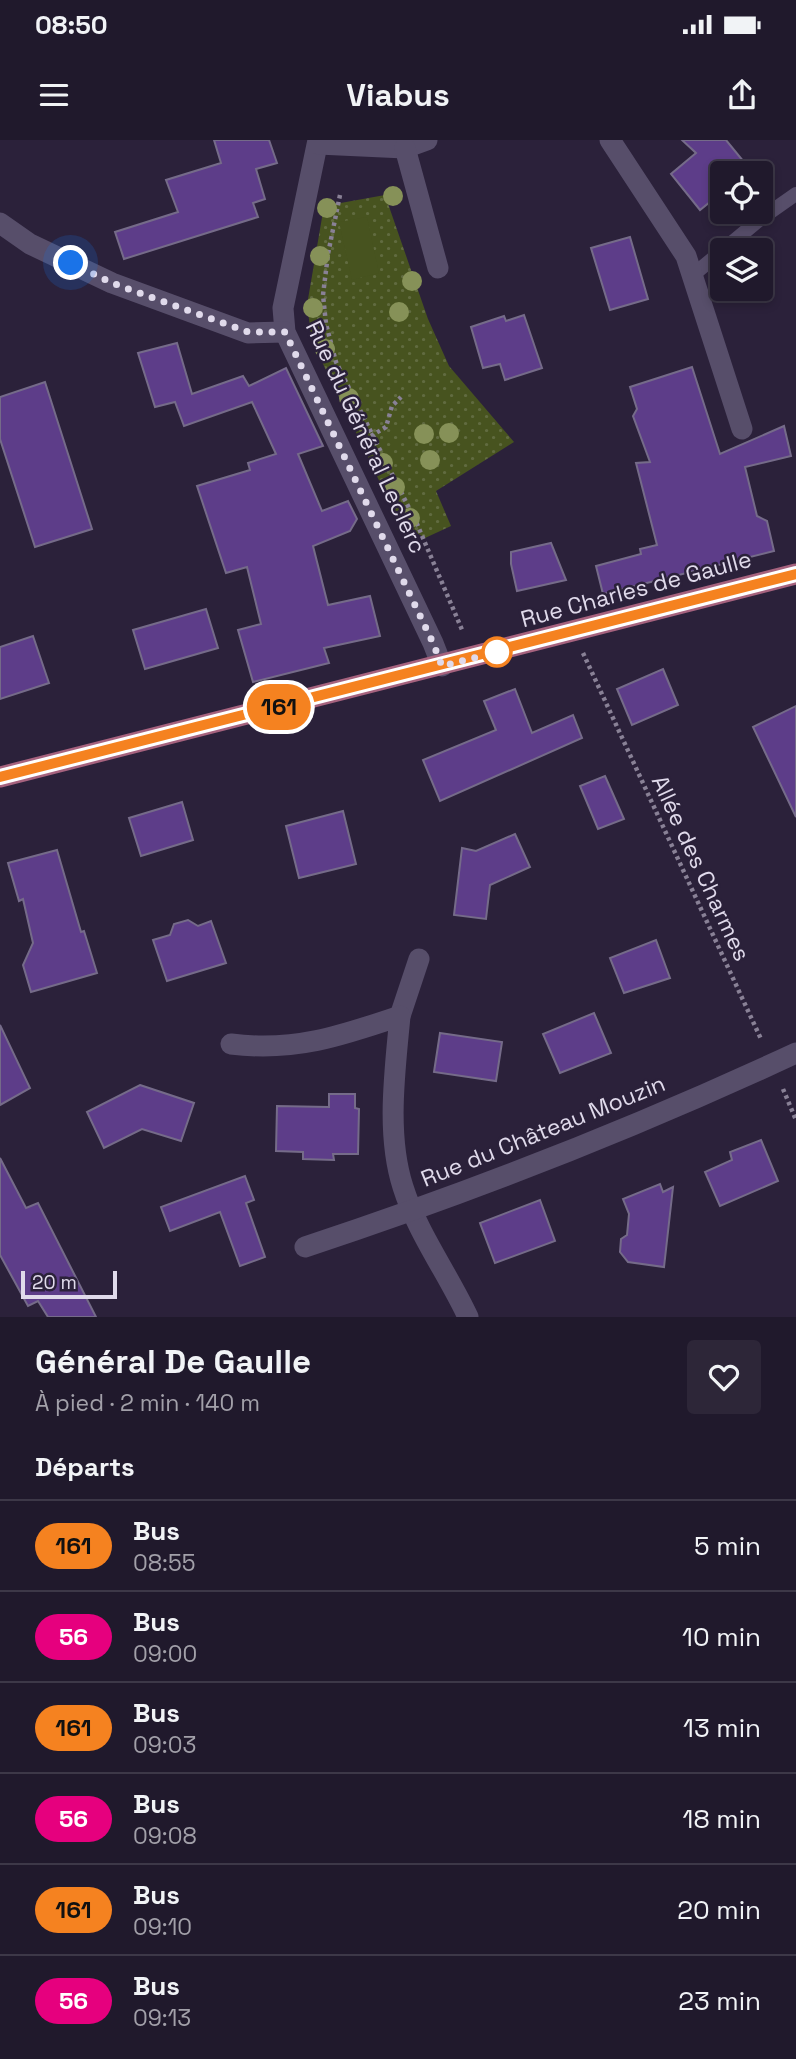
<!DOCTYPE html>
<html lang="fr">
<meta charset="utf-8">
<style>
body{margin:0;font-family:"Space Grotesk",sans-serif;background:#2d2638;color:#f1f3f6;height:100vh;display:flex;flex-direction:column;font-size:26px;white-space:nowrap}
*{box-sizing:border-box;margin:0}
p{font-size:23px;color:#a2a0a9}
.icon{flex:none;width:38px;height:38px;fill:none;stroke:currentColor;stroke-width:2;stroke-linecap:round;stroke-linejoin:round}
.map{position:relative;height:1177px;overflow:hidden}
.details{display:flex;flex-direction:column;background:#20192c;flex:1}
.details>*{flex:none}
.badge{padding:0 14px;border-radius:23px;font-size:24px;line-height:46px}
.controls{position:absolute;left:710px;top:21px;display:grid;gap:14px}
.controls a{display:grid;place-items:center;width:63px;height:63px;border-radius:7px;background:#20192c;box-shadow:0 4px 10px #0003,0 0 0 2px #3d3848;font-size:35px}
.scale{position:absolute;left:21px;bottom:18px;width:96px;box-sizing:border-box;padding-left:7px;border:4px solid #e0daeb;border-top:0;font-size:19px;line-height:24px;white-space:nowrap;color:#e0daeb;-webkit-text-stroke:5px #2b213a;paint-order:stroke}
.you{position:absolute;width:35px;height:35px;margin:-18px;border:5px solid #fff;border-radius:50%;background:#1a73e8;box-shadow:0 0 0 10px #1a73e833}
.map>.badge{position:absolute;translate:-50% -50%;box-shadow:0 0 0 4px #fff}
h2{padding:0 35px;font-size:26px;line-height:63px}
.round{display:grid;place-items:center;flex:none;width:74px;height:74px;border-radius:7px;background:#2d2638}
.summary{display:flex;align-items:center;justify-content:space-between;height:119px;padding:0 35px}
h1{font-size:33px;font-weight:700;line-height:52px}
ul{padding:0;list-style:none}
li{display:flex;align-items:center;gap:21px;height:91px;padding:0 35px;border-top:2px solid #3d3848}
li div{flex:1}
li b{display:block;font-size:26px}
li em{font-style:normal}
li .badge{min-width:77px;font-weight:700;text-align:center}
.status{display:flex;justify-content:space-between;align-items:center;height:49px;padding:0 35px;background:#20192c;direction:ltr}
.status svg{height:19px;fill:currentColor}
header{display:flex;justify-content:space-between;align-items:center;height:91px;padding:0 35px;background:#20192c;font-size:32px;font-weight:700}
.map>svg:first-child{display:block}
.park{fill:url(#park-dots)}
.pitch{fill:#47531f}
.building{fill:#5d3d89;stroke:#756b89;stroke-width:2}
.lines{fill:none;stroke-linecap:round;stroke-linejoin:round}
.path{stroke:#898196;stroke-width:4.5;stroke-dasharray:3.5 3.5;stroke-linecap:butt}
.service{stroke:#574e6a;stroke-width:14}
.minor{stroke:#574e6a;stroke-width:21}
.primary{stroke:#a6627e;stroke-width:21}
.tree{fill:#869158}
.line-casing{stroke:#fff;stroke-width:16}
.line{stroke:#f58220;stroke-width:10}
.walk{stroke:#e0daeb;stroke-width:7;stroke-dasharray:0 12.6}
.stop-dot{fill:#fff;stroke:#f58220;stroke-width:3.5}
.labels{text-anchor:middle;stroke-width:5;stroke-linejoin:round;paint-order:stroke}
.street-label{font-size:23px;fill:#e0daeb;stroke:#2b213a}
</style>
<div class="status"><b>08:50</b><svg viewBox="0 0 49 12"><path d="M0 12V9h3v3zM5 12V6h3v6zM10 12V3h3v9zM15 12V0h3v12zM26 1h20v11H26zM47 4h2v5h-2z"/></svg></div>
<header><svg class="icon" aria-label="menu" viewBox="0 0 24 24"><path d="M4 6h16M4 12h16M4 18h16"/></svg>Viabus<svg class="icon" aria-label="share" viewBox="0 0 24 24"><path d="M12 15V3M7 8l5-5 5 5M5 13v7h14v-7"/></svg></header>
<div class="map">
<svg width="796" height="1177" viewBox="0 0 796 1177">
<defs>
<pattern id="park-dots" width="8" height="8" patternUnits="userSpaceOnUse" patternTransform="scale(1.75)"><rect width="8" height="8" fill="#47531f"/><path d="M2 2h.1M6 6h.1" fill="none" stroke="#616b40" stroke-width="1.8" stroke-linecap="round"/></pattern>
</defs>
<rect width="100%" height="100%" fill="#2b213a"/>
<polygon class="park" points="385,55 428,179 449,226 514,302 436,351 451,386 425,398 399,382 312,201 307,165 324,66"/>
<polygon class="pitch" points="367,77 379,133 352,140 339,82"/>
<g class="building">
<polygon points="214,0 269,0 277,23 256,29 265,59 253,63 258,77 124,119 115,92 178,72 166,40 221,23"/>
<polygon points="682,0 726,0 753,33 723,33 723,72 740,72 726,83 710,62 700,70 671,34 696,13"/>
<polygon points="630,97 648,159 610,170 591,108"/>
<polygon points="524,175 542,228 505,240 500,224 483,228 471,187 504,176 506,181"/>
<polygon points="177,203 192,254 243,236 249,246 286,228 323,306 298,314 322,371 348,361 357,379 350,391 313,406 328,465 370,456 380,496 324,508 329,523 253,542 238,490 261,484 247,427 226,433 197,346 250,330 248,323 276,314 252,262 184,286 175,262 155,267 138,213"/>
<polygon points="692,227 720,314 784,286 791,316 745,327 757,376 767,381 774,411 603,454 596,426 641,414 640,409 657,405 636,323 650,322 633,276 637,269 630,247"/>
<polygon points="45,242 92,389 35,407 0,299 0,257"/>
<polygon points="551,403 566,440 517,451 511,424 511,412"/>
<polygon points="206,469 218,508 145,529 133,490"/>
<polygon points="33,496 49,543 0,559 0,507"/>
<polygon points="663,529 678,565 632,585 617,549"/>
<polygon points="515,549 532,593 573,575 582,598 440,661 423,620 496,590 484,561"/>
<polygon points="796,566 796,677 753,587"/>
<polygon points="605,636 624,679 598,689 580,646"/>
<polygon points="182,662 193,700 141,716 129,678"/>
<polygon points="343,671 356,724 299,738 286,686"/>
<polygon points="515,694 530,727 490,745 486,779 454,775 462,708 476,711"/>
<polygon points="57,710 81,792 84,791 97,833 31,852 23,825 33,803 23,759 19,761 8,723"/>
<polygon points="188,780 198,786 211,781 226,823 167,841 153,800 170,795 174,784"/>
<polygon points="656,800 670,838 624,853 610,818"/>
<polygon points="594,873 611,913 560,933 543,894"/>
<polygon points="0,885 30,948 0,965"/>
<polygon points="440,893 502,902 496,941 434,932"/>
<polygon points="140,945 194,963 181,1001 142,989 104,1008 87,972"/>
<polygon points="329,954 355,954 355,968 359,969 358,1014 333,1014 334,1020 303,1019 303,1012 276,1011 277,966 329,967"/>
<polygon points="761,1000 778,1041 720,1066 705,1032 732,1020 730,1012"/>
<polygon points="0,1018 26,1068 38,1063 96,1177 48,1177 38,1161 28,1166 0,1115"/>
<polygon points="245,1036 254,1060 246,1063 265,1117 240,1126 220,1072 170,1091 161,1067"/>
<polygon points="660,1044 663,1052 673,1047 664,1127 628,1122 620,1112 621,1099 627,1095 629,1074 623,1059"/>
<polygon points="540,1060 555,1101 495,1123 480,1083"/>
</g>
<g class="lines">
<g class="path">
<polyline points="340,55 328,114 323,155 326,184 336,222 417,384 463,492"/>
<polyline points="371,296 386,287 392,266 401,257"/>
<polyline points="583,513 761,899"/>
<polyline points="783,949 796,980"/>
</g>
<polyline class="service" points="693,135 759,80 796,54"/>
<g class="minor">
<polyline points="318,0 283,168 285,192 433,503 442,526"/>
<polyline points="610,0 686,116 742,289"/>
<polyline points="318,4 405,8 427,0"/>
<polyline points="405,8 438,128"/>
<polyline points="0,83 30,104 112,143 248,193 285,192"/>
<polyline points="400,876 419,819"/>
<path d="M231,904C294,912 341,896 400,876C395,931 386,994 403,1047C417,1092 448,1134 468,1177"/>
<path d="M305,1107C472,1052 637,987 796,913"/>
</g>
<polyline class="primary" points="0,637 796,434"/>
</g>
<g class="tree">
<circle cx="393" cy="56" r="10"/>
<circle cx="327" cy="68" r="10"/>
<circle cx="320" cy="116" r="10"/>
<circle cx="412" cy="141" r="10"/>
<circle cx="313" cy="168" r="10"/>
<circle cx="399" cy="172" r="10"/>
<circle cx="325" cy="209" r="10"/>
<circle cx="349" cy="258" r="10"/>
<circle cx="449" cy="293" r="10"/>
<circle cx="424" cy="294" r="10"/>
<circle cx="430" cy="320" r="10"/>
<circle cx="383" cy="323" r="10"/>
<circle cx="395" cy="347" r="10"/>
<circle cx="410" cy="378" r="10"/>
</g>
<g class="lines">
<defs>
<polyline id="line" points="0,637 796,434"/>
</defs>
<use href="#line" class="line-casing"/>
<use href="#line" class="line"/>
<polyline class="walk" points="71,123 112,143 248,192 285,192 433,503 442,526 497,512"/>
</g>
<circle class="stop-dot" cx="497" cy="512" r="14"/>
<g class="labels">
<g class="street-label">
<text transform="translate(366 297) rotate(65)" y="8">Rue du Général Leclerc</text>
<text transform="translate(636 449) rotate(-15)" y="8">Rue Charles de Gaulle</text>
<text transform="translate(701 728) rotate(65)" y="8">Allée des Charmes</text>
<text transform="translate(543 991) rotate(-22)" y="8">Rue du Château Mouzin</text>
</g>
</g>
</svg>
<div class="controls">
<a><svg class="icon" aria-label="locate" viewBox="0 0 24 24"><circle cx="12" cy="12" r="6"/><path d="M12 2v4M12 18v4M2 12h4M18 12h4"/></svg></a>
<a><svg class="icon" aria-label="layers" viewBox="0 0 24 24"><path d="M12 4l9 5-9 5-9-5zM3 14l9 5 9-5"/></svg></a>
</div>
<div class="scale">20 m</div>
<div class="you" style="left:71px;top:123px"></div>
<b class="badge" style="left:279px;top:567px;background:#f58220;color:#111">161</b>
</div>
<section class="details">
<div class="summary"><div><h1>Général De Gaulle</h1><p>À pied · 2 min · 140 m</p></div><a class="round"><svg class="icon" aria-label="heart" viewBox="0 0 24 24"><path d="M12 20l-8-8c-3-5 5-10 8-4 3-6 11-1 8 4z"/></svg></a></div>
<h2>Départs</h2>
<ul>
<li><span class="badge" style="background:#f58220;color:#111">161</span><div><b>Bus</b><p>08:55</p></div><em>5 min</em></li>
<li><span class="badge" style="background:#e6007e;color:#fff">56</span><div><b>Bus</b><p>09:00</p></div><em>10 min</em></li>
<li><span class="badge" style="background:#f58220;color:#111">161</span><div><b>Bus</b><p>09:03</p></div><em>13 min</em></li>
<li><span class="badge" style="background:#e6007e;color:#fff">56</span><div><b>Bus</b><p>09:08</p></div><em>18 min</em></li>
<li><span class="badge" style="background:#f58220;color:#111">161</span><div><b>Bus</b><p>09:10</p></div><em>20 min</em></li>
<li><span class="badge" style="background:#e6007e;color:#fff">56</span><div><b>Bus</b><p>09:13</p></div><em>23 min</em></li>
</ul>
</section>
